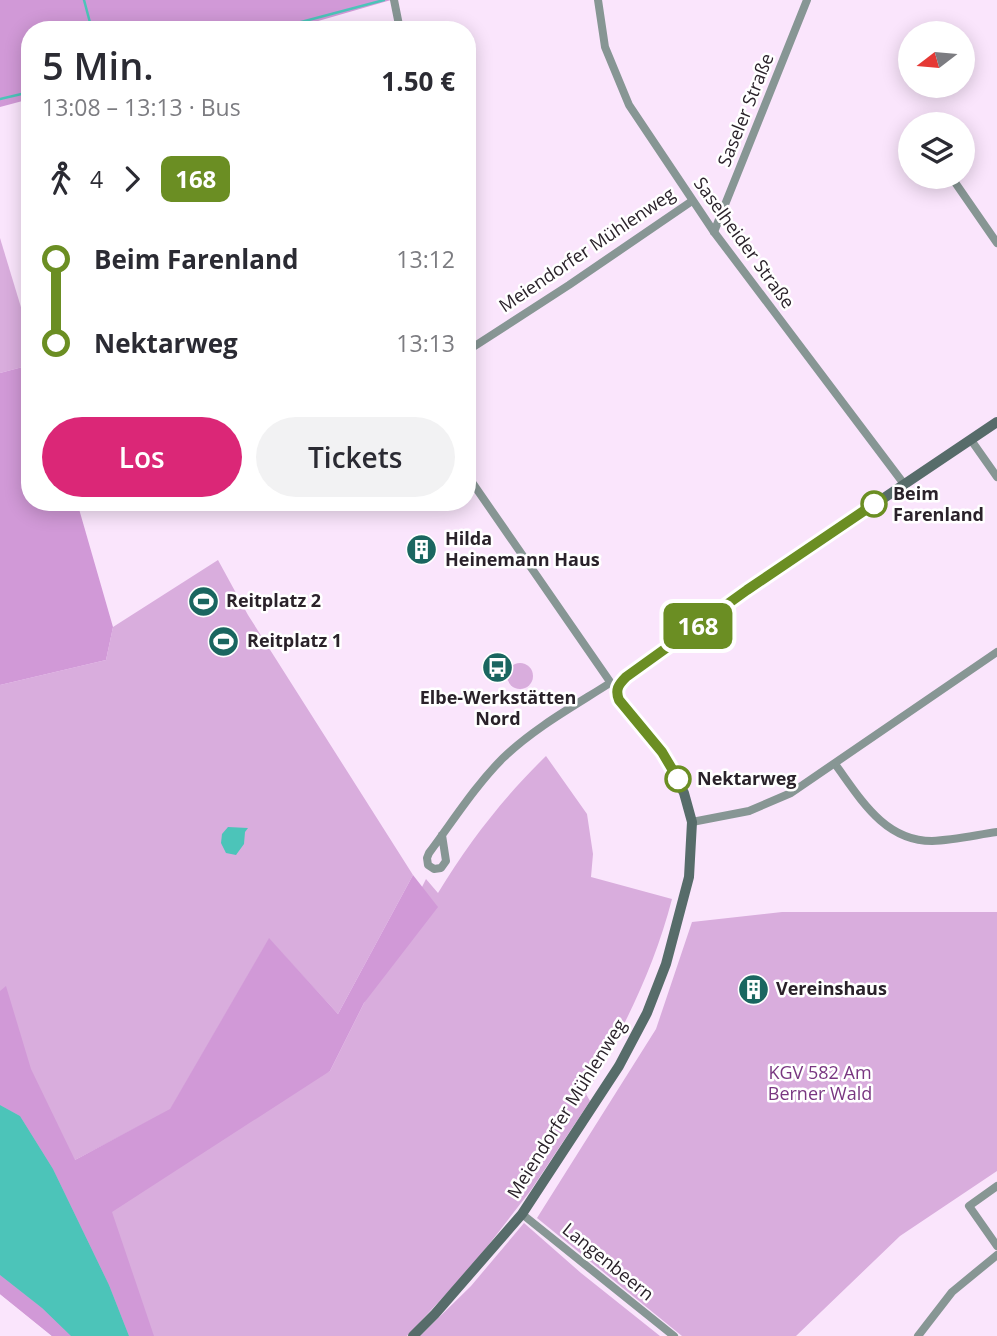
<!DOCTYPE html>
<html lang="de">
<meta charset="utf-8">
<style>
body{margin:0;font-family:"Open Sans",sans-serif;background:#f2f2f3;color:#2b2b33;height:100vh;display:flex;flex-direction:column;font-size:26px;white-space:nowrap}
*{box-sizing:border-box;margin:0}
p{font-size:23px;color:#7c7c81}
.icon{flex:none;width:38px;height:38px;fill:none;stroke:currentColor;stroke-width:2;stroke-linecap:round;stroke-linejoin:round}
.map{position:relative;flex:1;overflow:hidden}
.panel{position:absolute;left:21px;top:21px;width:455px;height:490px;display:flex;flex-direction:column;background:#fff;border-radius:28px;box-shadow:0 4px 18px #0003}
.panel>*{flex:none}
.badge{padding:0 14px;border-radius:10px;font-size:24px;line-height:46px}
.needle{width:46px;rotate:254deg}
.buttons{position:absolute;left:898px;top:21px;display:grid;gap:14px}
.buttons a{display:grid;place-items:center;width:77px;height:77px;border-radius:50%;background:#fff;box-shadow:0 4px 18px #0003;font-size:35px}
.map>.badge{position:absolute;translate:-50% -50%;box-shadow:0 0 0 4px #fff}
.legs{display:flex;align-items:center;gap:10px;height:77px;padding:0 21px;font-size:23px}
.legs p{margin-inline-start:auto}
.headline{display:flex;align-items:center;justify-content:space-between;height:119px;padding:0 21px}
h1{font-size:38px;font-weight:600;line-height:52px}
.button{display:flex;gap:14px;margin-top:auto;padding:14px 21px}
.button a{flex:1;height:80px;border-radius:42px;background:#db2777;color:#fff;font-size:28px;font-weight:600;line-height:80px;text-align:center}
.button a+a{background:#f2f2f3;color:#2b2b33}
ul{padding:0 21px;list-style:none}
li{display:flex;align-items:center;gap:24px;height:84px;font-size:26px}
li i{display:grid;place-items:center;width:10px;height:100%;margin:0 9px;background:currentColor}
li i::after{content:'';width:18px;height:18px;margin:-9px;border:5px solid;border-radius:50%;background:#fff}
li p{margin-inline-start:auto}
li:first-child i{background:linear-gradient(#0000 50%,currentColor 0)}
li:last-child i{background:linear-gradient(currentColor 50%,#0000 0)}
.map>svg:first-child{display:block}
.green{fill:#d9addd}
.forest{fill:#d199d7}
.water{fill:#4cc4b9}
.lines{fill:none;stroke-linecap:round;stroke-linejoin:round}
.stream{stroke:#4cc4b9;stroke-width:2.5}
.street{stroke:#879694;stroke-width:8}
.secondary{stroke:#576c6a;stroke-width:10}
.line-1-casing{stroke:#fff;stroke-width:16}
.line-1{stroke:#6b8e23;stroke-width:10}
.stop-1-dot{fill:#fff;stroke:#6b8e23;stroke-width:3.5}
.labels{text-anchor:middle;stroke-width:5;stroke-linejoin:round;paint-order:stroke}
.street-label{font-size:18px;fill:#2a222a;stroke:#fff}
.stop-label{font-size:18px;font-weight:bold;fill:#2a222a;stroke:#fff;text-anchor:start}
.poi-label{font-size:18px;font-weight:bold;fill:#2a222a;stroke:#fff;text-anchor:start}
.park-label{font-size:18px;fill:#793681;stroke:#fff}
</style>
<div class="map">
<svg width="997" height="1336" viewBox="0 0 997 1336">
<rect width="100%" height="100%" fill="#fae5fc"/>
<g class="green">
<polygon points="0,238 30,337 30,365 0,373"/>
<path d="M218,560L248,615L413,875L338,1014L269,939L170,1110L75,1160L330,1071L426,879L438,893C469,842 503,798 546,756L587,814L593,854L591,877L672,899C654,969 622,1032 586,1094L590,1101L531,1190L473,1265L407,1336H52L0,1294V685L106,660L113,627Z"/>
<circle cx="520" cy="676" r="13"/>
<polygon points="782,912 997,912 997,1171 900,1236 796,1336 682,1336 537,1218 656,1029 692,922"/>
<polygon points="524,1223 581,1273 660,1336 420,1336 471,1286"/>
</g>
<g class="forest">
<polygon points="0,0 391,0 287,30 30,30 30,99 0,107"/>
<polygon points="30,365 30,502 77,502 113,627 106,660 0,685 0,373"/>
<polygon points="413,875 438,907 364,1003 330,1071 112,1212 154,1336 129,1336 109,1285 53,1169 20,1116 0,1105 0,991 6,986 31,1069 75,1160 170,1109 269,938 338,1014"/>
<polygon points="0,1275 42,1308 71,1336 52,1336 0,1294"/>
</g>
<g class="water">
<polygon points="228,827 248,828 245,832 244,844 236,855 226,853 221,843 222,834"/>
<polygon points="0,1105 20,1116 53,1169 109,1285 129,1336 71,1336 42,1308 0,1275"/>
</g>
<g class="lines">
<g class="stream">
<polyline points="84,0 92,30"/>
<polyline points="271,30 384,0"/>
<polyline points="0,99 30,92"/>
</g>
<g class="street">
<polyline points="394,0 400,30"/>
<polyline points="598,0 605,47 629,105 714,232 904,484"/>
<polyline points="938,177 946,181 953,177"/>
<polyline points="952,178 997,243"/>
<polyline points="714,232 807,0"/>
<polyline points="467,351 569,285 692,201"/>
<polyline points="971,440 997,477"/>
<polyline points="467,475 613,686"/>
<path d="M835,764C860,798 884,841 932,841C954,840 976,835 997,832"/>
<polyline points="692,822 749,811 791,793 997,652"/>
<path d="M442,835L446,861L441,868L434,869L428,865L427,858L429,853C453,821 475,786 503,758C534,728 574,706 610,683"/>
<polyline points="997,1186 969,1206 997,1246"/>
<polyline points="522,1214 674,1336"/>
<polyline points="918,1336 952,1292 997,1255"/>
</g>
<path class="secondary" d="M413,1336L435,1314L522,1214L619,1066L647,1013L666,964L689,877L692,822L684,793L668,762L647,732L619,700C615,690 618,684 626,677L747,590L997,422"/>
</g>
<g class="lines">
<defs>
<path id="line-1" d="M678,779L662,752L619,700C615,690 618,685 626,677L747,590L874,504"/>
</defs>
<use href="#line-1" class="line-1-casing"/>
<use href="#line-1" class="line-1"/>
</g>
<defs>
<symbol id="building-disc" viewBox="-11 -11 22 22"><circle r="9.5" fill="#1a6660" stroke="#fff"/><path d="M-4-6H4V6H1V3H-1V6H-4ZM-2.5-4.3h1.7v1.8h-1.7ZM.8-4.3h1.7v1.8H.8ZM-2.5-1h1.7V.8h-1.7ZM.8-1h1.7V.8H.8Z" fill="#fff"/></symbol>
<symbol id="stadium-disc" viewBox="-11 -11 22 22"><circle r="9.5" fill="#1a6660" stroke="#fff"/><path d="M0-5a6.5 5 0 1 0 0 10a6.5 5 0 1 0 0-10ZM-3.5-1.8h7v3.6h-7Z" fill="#fff"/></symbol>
<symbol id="bus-disc" viewBox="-11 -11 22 22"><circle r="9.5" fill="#1a6660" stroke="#fff"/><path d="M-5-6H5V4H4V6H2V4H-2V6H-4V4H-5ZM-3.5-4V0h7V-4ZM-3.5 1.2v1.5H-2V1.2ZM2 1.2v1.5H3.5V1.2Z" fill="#fff"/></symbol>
</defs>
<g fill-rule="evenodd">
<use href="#building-disc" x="404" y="532" width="35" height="35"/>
<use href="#stadium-disc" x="186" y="584" width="35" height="35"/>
<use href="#stadium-disc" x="206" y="624" width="35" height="35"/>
<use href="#bus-disc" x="480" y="650" width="35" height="35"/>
<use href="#building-disc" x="736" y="972" width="35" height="35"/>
</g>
<g class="stop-1-dot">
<circle cx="874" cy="504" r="12"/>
<circle cx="678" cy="779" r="12"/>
</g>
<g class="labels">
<g class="street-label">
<text transform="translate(746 110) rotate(-68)" y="6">Saseler Straße</text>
<text transform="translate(744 243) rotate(54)" y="6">Saselheider Straße</text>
<text transform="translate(587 250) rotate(-34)" y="6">Meiendorfer Mühlenweg</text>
<text transform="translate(567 1109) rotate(-58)" y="6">Meiendorfer Mühlenweg</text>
<text transform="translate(608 1262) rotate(39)" y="6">Langenbeern</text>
</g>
<g class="stop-label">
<text x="893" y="500">Beim<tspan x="893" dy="21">Farenland</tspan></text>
<text x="697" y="785">Nektarweg</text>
</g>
<g class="poi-label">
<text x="445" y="545">Hilda<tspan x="445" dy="21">Heinemann Haus</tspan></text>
<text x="226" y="607">Reitplatz 2</text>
<text x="247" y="647">Reitplatz 1</text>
<text x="498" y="704" text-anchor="middle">Elbe-Werkstätten<tspan x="498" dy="21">Nord</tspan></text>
<text x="776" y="995">Vereinshaus</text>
</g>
<g class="park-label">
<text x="820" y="1079">KGV 582 Am<tspan x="820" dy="21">Berner Wald</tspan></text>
</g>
</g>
</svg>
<div class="buttons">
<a><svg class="needle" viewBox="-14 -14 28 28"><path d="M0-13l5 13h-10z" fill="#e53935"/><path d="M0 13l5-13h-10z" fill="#7c7c81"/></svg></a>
<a><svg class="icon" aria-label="layers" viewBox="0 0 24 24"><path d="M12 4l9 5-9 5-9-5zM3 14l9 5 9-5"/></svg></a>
</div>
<b class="badge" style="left:698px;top:626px;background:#6b8e23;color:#fff">168</b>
<section class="panel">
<div class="headline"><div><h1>5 Min.</h1><p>13:08 – 13:13 · Bus</p></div><b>1.50 €</b></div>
<div class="legs"><svg class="icon" aria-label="walk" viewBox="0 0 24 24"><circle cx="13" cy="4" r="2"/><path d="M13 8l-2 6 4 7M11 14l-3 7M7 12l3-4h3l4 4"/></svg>4<svg class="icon" aria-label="forward" viewBox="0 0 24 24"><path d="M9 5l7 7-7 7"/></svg><b class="badge" style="background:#6b8e23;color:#fff">168</b></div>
<ul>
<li><i style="color:#6b8e23"></i><b>Beim Farenland</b><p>13:12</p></li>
<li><i style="color:#6b8e23"></i><b>Nektarweg</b><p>13:13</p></li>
</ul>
<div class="button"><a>Los</a><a>Tickets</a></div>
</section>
</div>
